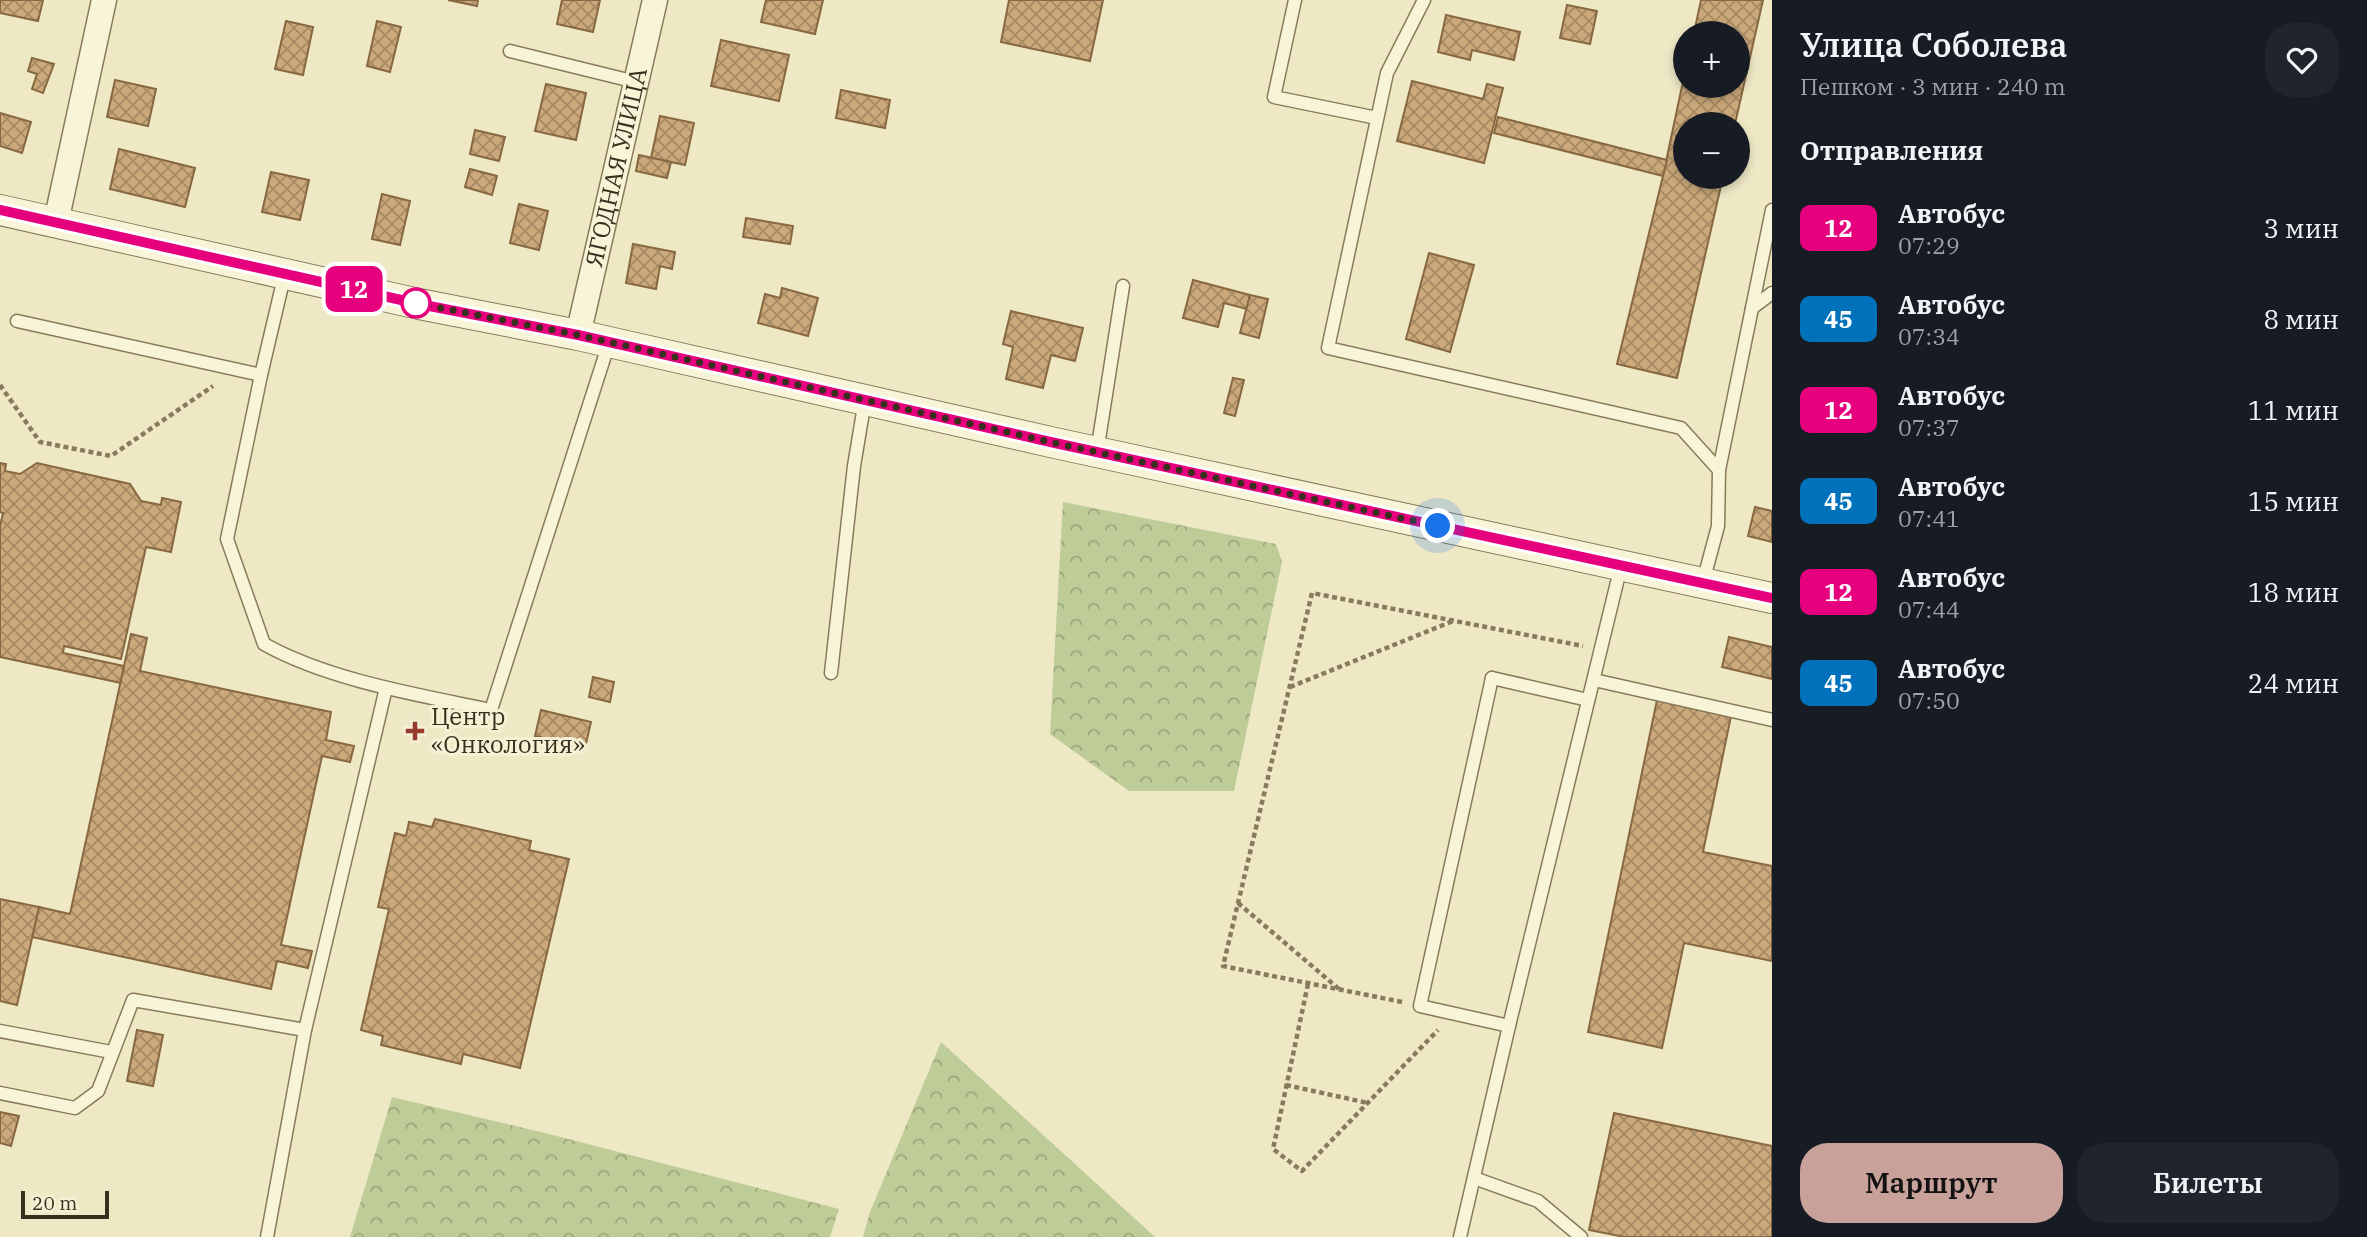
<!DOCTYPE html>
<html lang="ru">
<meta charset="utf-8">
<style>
body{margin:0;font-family:"IBM Plex Serif",serif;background:#20242c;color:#f1f3f6;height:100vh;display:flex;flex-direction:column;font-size:26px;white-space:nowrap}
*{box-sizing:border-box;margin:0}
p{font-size:23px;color:#9ea1a6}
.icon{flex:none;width:38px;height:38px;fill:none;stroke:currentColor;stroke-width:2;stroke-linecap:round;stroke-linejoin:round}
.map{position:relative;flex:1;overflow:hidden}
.sheet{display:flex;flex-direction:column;background:#171b24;width:595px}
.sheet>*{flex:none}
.badge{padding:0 14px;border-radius:10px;font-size:24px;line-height:46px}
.buttons{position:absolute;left:1673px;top:21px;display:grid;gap:14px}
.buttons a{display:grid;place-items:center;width:77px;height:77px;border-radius:50%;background:#171b24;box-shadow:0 4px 10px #0003;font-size:35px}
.scale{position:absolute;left:21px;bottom:18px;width:88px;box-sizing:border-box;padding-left:7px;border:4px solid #392f1f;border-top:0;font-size:19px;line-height:24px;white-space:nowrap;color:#392f1f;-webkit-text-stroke:5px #f5f1d4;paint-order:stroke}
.you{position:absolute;width:35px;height:35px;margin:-18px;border:5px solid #fff;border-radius:50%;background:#1a73e8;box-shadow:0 0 0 10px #1a73e833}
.map>.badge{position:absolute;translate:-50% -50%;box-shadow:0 0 0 4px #fff}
h2{padding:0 28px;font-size:26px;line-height:63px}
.round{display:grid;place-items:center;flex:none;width:74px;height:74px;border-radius:28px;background:#20242c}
.summary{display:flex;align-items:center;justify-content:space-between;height:119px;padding:0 28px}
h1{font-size:33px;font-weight:600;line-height:52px}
.cta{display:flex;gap:14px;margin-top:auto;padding:14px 28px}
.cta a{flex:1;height:80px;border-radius:28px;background:#c8a19b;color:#111;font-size:28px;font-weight:600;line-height:80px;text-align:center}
.cta a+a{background:#20242c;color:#f1f3f6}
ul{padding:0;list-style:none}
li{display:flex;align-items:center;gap:21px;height:91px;padding:0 28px}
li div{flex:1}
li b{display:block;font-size:26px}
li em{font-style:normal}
li .badge{min-width:77px;font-weight:700;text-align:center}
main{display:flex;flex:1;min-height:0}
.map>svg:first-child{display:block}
.forest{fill:url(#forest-crowns)}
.building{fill:url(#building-cross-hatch);stroke:#876841;stroke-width:2}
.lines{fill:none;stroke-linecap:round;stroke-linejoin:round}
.service-casing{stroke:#887b5b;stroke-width:15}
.minor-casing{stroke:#887b5b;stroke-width:27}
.tertiary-casing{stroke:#887b5b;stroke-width:32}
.path{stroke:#887b5b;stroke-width:4.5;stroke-dasharray:5 3.5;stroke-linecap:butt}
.service{stroke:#f8f4d8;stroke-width:12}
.minor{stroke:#f8f4d8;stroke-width:24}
.tertiary{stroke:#f8f4d8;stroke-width:30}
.line-casing{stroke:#fff;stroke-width:16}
.line{stroke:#e6007e;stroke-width:10}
.walk{stroke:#392f1f;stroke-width:7;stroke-dasharray:0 12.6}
.stop-dot{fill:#fff;stroke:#e6007e;stroke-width:3.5}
.poi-dot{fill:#973c2c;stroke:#f5f1d4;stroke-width:2.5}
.labels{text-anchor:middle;stroke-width:6;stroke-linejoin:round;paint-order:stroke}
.street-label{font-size:24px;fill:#392f1f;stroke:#f5f1d4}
.poi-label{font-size:24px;fill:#392f1f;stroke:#f5f1d4;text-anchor:start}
</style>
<main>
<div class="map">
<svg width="1772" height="1237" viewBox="0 0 1772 1237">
<defs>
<pattern id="forest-crowns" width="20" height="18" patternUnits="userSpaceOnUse" patternTransform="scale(1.75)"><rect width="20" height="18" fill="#becc98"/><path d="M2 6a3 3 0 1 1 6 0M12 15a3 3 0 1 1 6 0" fill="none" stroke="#9ba67b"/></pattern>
<pattern id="building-cross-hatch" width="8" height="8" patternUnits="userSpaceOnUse" patternTransform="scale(1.75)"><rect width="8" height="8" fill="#cba97b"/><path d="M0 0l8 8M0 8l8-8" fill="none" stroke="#a68a64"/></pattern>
</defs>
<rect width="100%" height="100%" fill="#eee8c5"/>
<g class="forest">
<polygon points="1063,502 1276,544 1282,562 1234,791 1129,791 1050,734"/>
<polygon points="941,1042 1155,1237 863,1237 870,1212"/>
<polygon points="392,1097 545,1133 839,1209 830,1237 350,1237"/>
</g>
<g class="building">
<polygon points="0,0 43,0 38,21 0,13"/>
<polygon points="448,0 478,0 477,6"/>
<polygon points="562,0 600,0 593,32 557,24"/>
<polygon points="766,0 823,0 815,34 761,22"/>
<polygon points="1009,0 1103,0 1090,61 1001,42"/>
<polygon points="1701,0 1763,0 1735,124 1685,124 1685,177 1723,177 1677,378 1617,364 1663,176 1685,72 1685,86 1738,86 1738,33 1694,33"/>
<polygon points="1567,5 1597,11 1590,44 1560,38"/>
<polygon points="1446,15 1520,32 1514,60 1472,50 1470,60 1438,52"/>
<polygon points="286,21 313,27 303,75 275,69"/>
<polygon points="377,21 401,27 390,72 367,66"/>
<polygon points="721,40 789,55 779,101 711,86"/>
<polygon points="32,58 54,64 43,93 32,89 37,74 28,71"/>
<polygon points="115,80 156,89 148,126 107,117"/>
<polygon points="1412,81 1483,99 1487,84 1503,88 1484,163 1397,141"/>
<polygon points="546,84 586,93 576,140 535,131"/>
<polygon points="841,90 890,100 885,128 836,118"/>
<polygon points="0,113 31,122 22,153 0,146"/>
<polygon points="660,116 694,123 685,165 651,158"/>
<polygon points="1498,117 1667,160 1663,176 1494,133"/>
<polygon points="475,130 505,137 499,161 470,154"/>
<polygon points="119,149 195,168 185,207 110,189"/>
<polygon points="639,155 671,162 667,178 636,171"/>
<polygon points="470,169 497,176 492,195 465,187"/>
<polygon points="271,172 309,180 300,220 262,212"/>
<polygon points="382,194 410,201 400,245 372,239"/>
<polygon points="519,204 548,211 539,250 510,243"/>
<polygon points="746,218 793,226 790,244 743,237"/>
<polygon points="633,244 675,252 672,269 660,266 656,289 626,283"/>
<polygon points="1429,253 1474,265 1450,352 1406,339"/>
<polygon points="1193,280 1250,295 1247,309 1224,303 1218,327 1183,318"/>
<polygon points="782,288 818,298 808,336 758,323 765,294 780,298"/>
<polygon points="1250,295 1268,299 1259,338 1240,333"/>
<polygon points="1011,311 1083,328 1075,361 1051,355 1043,388 1006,379 1013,347 1003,344"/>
<polygon points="1233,378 1244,380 1235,416 1224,413"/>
<polygon points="0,463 6,464 5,471 20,474 37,463 130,484 141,501 161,505 162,498 181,502 171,552 146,547 121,659 64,646 63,653 124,666 121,683 0,657 0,526 3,513 0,512"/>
<polygon points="1755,507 1772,511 1772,542 1748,536"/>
<polygon points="131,634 147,638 140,671 331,712 326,740 354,746 350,762 322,756 281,945 312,951 308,968 277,961 271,989 32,937 39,907 70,914"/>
<polygon points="1729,637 1772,647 1772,679 1722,667"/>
<polygon points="593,677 614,682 610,702 589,697"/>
<polygon points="1657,700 1731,716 1703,852 1772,866 1772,961 1684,943 1662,1048 1588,1032"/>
<polygon points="541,710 591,722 585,748 535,736"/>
<polygon points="435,819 531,841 529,850 569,859 520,1068 463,1054 461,1064 381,1045 383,1036 361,1030 389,909 378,907 395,833 406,836 409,822 432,827"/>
<polygon points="0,899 39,907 17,1005 0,1001"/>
<polygon points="137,1030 163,1035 153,1086 127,1081"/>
<polygon points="0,1112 19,1116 11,1146 0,1143"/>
<polygon points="1614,1113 1772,1146 1772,1237 1625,1237 1589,1230"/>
</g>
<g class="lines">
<defs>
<g id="service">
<polyline points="1295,0 1274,97 1377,118"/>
<polyline points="1424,0 1387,73 1328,348 1681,428 1719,470 1718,526 1703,582"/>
<polyline points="510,51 636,82"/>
<path d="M285,273L261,375L227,539L264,644C328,680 419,695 491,710L609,343"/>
<polyline points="1752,308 1772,293"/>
<polyline points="17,321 261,375"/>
<polyline points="1097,452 1123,286"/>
<polyline points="1719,470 1772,210"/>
<polyline points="831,673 854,466 865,400"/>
<polyline points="1492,678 1420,1006 1509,1026"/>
<polyline points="1492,678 1588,700"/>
<polyline points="1594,680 1772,720"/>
<polyline points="0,1031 111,1052"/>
<polyline points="0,1093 75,1108 98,1091 133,1000 305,1030"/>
<polyline points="1474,1178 1538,1201 1581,1237"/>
<polyline points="267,1237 305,1030 386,688"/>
<polyline points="1460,1237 1509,1026 1621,566"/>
</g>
<g id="minor">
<polyline points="56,222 104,0"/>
<path id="s1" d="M578,335L655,0"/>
</g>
<polyline id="tertiary" points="0,210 419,304 578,335 1055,443 1772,598"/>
</defs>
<use href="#service" class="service-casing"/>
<use href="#minor" class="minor-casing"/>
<use href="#tertiary" class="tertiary-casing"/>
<g class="path">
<polyline points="0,385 40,442 111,456 213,386"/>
<polyline points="1290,687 1453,621"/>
<polyline points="1238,903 1339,989"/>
<polyline points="1308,984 1273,1149 1302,1171 1438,1030"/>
<polyline points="1402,1002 1223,966 1312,593 1583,646"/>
<polyline points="1286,1085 1368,1103"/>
</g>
<use href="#service" class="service"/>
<use href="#minor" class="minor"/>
<use href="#tertiary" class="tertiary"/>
</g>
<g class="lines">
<defs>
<polyline id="line" points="0,210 419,304 578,335 1055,443 1772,598"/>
</defs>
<use href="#line" class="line-casing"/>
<use href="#line" class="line"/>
<polyline class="walk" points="416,303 578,335 1055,443 1438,526"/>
</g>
<circle class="stop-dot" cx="416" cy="303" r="14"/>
<path class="poi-dot" d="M411.5 720.5h7v7h7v7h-7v7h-7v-7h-7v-7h7z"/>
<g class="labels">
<g class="street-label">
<text dy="8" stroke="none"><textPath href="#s1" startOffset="172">ЯГОДНАЯ УЛИЦА</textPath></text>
</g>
<g class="poi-label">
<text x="431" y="725">Центр<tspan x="431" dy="28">«Онкология»</tspan></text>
</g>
</g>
</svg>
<div class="buttons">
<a>+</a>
<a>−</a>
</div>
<div class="scale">20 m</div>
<div class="you" style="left:1438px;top:526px"></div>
<b class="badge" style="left:354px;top:289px;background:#e6007e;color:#fff">12</b>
</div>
<section class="sheet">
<div class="summary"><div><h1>Улица Соболева</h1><p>Пешком · 3 мин · 240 m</p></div><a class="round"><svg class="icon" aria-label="heart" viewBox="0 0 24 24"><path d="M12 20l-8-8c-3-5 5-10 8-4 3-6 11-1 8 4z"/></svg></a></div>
<h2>Отправления</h2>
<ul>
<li><span class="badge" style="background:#e6007e;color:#fff">12</span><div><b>Автобус</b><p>07:29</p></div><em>3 мин</em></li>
<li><span class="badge" style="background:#0072bc;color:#fff">45</span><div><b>Автобус</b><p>07:34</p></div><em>8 мин</em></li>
<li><span class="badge" style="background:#e6007e;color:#fff">12</span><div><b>Автобус</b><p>07:37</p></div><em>11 мин</em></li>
<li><span class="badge" style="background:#0072bc;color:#fff">45</span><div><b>Автобус</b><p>07:41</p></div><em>15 мин</em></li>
<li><span class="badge" style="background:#e6007e;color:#fff">12</span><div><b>Автобус</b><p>07:44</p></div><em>18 мин</em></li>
<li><span class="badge" style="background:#0072bc;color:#fff">45</span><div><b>Автобус</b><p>07:50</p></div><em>24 мин</em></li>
</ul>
<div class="cta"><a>Маршрут</a><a>Билеты</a></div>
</section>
</main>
